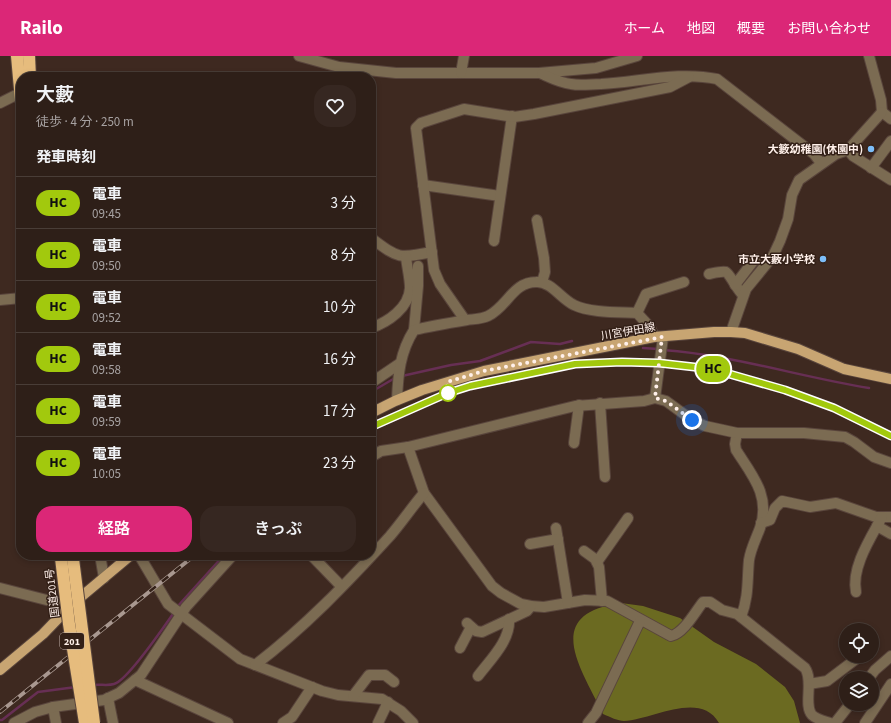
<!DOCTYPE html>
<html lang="ja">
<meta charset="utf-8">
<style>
body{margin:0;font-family:"Source Sans 3","Noto Sans JP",sans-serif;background:#362721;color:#f1f3f6;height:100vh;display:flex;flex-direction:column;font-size:15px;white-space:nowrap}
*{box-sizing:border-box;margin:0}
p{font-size:13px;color:#a7a2a2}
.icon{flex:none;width:22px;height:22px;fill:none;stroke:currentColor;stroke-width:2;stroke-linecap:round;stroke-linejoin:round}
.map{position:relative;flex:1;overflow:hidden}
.drawer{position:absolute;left:16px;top:16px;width:360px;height:488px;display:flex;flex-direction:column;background:#2e1f18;border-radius:16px;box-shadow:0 2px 6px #0003,0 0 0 1px #493d37}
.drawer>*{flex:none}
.badge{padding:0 8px;border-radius:13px;font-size:14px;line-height:26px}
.controls{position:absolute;left:839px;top:567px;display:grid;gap:8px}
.controls a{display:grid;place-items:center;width:40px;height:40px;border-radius:50%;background:#2e1f18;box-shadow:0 2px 6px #0003,0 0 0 1px #493d37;font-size:20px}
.you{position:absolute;width:20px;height:20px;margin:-10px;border:3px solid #fff;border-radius:50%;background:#1a73e8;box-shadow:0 0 0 6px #1a73e833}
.map>.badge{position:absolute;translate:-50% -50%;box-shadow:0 0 0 2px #fff}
h2{padding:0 20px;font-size:15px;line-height:36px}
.round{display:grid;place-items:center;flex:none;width:42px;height:42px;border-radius:16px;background:#362721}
.overview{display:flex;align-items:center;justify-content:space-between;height:68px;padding:0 20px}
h1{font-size:19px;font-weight:600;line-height:30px}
.cta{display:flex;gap:8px;margin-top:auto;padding:8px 20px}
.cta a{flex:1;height:46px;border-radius:16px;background:#db2777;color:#fff;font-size:16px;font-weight:600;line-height:46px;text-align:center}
.cta a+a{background:#362721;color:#f1f3f6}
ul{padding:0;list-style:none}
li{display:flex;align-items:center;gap:12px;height:52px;padding:0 20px;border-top:1px solid #493d37}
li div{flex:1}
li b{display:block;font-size:15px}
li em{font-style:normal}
li .badge{min-width:44px;font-weight:700;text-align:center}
header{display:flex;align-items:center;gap:24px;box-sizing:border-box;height:56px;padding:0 20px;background:#db2777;color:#fff}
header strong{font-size:19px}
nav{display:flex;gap:22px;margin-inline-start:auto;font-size:14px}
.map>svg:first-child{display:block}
.forest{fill:#6b6a21}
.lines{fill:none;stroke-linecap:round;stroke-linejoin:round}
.stream{stroke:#672f54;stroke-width:2.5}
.minor-casing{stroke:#59453c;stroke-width:12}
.major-casing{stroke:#59453c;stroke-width:12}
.highway-casing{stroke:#59453c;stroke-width:14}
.minor{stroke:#7b6b52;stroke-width:10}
.major{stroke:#c8a572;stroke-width:10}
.highway{stroke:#e6bc7d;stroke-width:12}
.rail-casing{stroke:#a99890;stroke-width:4}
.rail{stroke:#332017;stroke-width:2.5;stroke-dasharray:8;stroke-linecap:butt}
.highway-bridge-casing{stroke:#59453c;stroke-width:14;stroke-linecap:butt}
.highway-bridge{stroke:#e6bc7d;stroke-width:12}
.line-casing{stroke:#fff;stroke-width:9}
.line{stroke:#a2c90d;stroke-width:6}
.walk{stroke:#fff0ea;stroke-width:4;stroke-dasharray:0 7.2}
.poi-dot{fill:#7dbef9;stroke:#332017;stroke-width:1.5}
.stop-dot{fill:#fff;stroke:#a2c90d;stroke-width:2}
.labels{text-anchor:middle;stroke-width:3;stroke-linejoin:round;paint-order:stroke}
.shield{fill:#332017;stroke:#c2b2ab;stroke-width:1}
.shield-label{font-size:10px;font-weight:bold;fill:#fff0ea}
.poi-label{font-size:11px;font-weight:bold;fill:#fff0ea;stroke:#332017;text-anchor:end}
.street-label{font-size:11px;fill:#fff0ea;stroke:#332017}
</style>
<header>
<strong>Railo</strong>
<nav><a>ホーム</a><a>地図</a><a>概要</a><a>お問い合わせ</a></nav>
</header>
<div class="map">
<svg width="891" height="667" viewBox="0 0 891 667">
<rect width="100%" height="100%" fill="#3e2920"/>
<path class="forest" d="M621,547L643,550L680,562L714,586L756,608L785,631L794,645L800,667H719C700,634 652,664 624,665C618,665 610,661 603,658C581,612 541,558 621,547Z"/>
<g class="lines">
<g class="stream">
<polyline points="643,292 658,293"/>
<path d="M663,294C733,299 800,321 869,332"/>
<polyline points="402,320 451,309 480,305 531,286 560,288 572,285"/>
<polyline points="371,336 395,322"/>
<polyline points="177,551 224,499"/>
<path d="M93,629C100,628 108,630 114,628C127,625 166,568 175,555"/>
<polyline points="0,664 2,664 38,636 76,631"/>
</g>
<defs>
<g id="minor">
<polyline points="299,0 339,11 396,17 539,17 596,12 637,0"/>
<polyline points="869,0 881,44 882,56"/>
<polyline points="461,17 464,0"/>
<path d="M542,18C551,22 561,27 571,28C581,30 591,28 601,28C639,26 680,15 717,23L814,98L821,107"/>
<polyline points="0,47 20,37"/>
<polyline points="882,56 891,63"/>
<polyline points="848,94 853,100 891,124"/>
<polyline points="871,112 891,85"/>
<polyline points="423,129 500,140"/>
<polyline points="537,164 544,202 545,216 542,226"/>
<path d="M371,182C398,202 398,203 432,196"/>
<polyline points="494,185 512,60"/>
<path d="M709,218C714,217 721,215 726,216C729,217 738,235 743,239"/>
<polyline points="735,229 755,203"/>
<polyline points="0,244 21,242"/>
<polyline points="637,257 646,238 684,226"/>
<polyline points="465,264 440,228 434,214 416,72 421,67 464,53 514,61 534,58 670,31 689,21"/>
<path d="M371,272C388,266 409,252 410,232C410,222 407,211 406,201"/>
<polyline points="414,274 418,230 418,210"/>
<polyline points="731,276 746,233 773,200 780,185 788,163 792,139 799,124 836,98 848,94 882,56"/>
<polyline points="371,327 399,308"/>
<polyline points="655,342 663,281"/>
<path d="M397,344C398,318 400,296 414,274C431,270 449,267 467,264C474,263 482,263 488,260C507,251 513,226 536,226C551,225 561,243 574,249C590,257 620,256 637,257L650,271L654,281"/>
<polyline points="600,347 605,421"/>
<path d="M737,377L735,388L736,394C752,419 771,440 760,472C756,483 751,492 749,504C747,525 749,540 741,561"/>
<polyline points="574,387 579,349"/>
<path d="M408,391L424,437L492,530L501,537L521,548L531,550L544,551L585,544L607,545L671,580C684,577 695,556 703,546H710L722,554L737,558L741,561L805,612C814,625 803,649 812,659C816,663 824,665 830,667"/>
<polyline points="371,401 381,395 408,391 575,350 644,345 655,342 666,345 692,364 705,370 737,377 804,377 845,381 854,386 874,401 891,407"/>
<polyline points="761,467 770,464 775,452 782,445 810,451 836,447 876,461 891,461"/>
<polyline points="877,470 891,478"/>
<polyline points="556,472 568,547"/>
<polyline points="530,488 558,483"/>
<polyline points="584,495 595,503 599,511 602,545"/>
<polyline points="100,499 104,522"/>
<polyline points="139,499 168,548 240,603 322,635 338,639 382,643 401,655 413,667"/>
<polyline points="313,501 341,530"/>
<polyline points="597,506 628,462"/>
<polyline points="0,532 70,550"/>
<path d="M856,536C851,512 870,483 882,461"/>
<polyline points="467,567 476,575 482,576 527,555 531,550"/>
<polyline points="460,592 471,571"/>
<path d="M255,609C304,572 348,526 390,480C402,466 412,451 424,437"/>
<path d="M478,620C490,604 511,584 509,563"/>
<polyline points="869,622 875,614 891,600"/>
<polyline points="135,624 228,667"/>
<polyline points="809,628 827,625 860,600"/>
<polyline points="353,640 369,619 385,619 394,626"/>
<polyline points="108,642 113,667"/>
<polyline points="53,651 56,667"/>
<polyline points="14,667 35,656 53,651 104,644 119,637 141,619 186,551 233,499"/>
<polyline points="283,667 292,661 312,631"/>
<polyline points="378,667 388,646"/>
<polyline points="588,667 596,657 640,565"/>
<polyline points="835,667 850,648"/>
<polyline points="865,667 891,628"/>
</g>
<g id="major">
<polyline points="371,357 395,345 422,334 484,315 654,281 714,276 731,276 745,277 798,293 844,313 891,323"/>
<polyline points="0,614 43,578 70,550 131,499"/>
</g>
<g id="highway">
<polyline points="17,0 21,44"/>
<polyline points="29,0 30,21"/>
</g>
</defs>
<use href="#minor" class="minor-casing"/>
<use href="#major" class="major-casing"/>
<use href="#highway" class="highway-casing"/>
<use href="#minor" class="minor"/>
<use href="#major" class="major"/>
<use href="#highway" class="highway"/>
<defs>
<g id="rail">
<polyline points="371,371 448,337 470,330 575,308 622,306 659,307 712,313 785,334 833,352 891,380"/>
<polyline points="0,656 195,499"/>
</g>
</defs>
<use href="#rail" class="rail-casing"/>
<use href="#rail" class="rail"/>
<defs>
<g id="highway-bridge">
<polyline points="61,502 69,568 85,667"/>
<polyline points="73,503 94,667"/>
</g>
</defs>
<use href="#highway-bridge" class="highway-bridge-casing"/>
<use href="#highway-bridge" class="highway-bridge"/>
</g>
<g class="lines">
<defs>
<polyline id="line" points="371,371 448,337 470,330 575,308 622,306 659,307 712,313 785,334 834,352 891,380"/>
</defs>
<use href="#line" class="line-casing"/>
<use href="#line" class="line"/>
<polyline class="walk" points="448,337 447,326 484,315 662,281 655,342 666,345 692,364"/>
</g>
<g class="poi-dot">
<circle cx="871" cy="93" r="4"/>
<circle cx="823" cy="203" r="4"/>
</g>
<circle class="stop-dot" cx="448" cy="337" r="8"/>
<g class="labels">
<rect class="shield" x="60" y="577" width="24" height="16" rx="3"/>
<g class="shield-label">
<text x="72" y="589">201</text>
</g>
<g class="poi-label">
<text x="863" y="97">大籔幼稚園(休園中)</text>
<text x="815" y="207">市立大藪小学校</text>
</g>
<g class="street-label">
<text transform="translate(628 275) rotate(-10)" y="4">川宮伊田線</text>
<text transform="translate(52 537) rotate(-97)" y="4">国道201号</text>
</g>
</g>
</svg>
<div class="controls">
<a><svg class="icon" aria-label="locate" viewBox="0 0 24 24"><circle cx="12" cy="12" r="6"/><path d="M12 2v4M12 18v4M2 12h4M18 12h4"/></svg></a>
<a><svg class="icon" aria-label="layers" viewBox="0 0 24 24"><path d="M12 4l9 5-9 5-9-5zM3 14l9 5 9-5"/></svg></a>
</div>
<div class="you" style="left:692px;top:364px"></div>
<b class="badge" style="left:713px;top:313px;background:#a2c90d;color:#111">HC</b>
<section class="drawer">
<div class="overview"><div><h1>大藪</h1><p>徒歩 · 4 分 · 250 m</p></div><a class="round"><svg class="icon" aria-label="heart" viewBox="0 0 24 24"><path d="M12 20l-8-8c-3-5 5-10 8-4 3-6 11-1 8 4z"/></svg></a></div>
<h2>発車時刻</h2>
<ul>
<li><span class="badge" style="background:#a2c90d;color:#111">HC</span><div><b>電車</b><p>09:45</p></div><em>3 分</em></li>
<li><span class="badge" style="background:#a2c90d;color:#111">HC</span><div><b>電車</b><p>09:50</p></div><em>8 分</em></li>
<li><span class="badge" style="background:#a2c90d;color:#111">HC</span><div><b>電車</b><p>09:52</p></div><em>10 分</em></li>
<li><span class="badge" style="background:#a2c90d;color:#111">HC</span><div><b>電車</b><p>09:58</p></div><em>16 分</em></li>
<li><span class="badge" style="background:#a2c90d;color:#111">HC</span><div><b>電車</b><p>09:59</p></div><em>17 分</em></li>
<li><span class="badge" style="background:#a2c90d;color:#111">HC</span><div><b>電車</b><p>10:05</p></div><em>23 分</em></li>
</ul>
<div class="cta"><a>経路</a><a>きっぷ</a></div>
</section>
</div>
